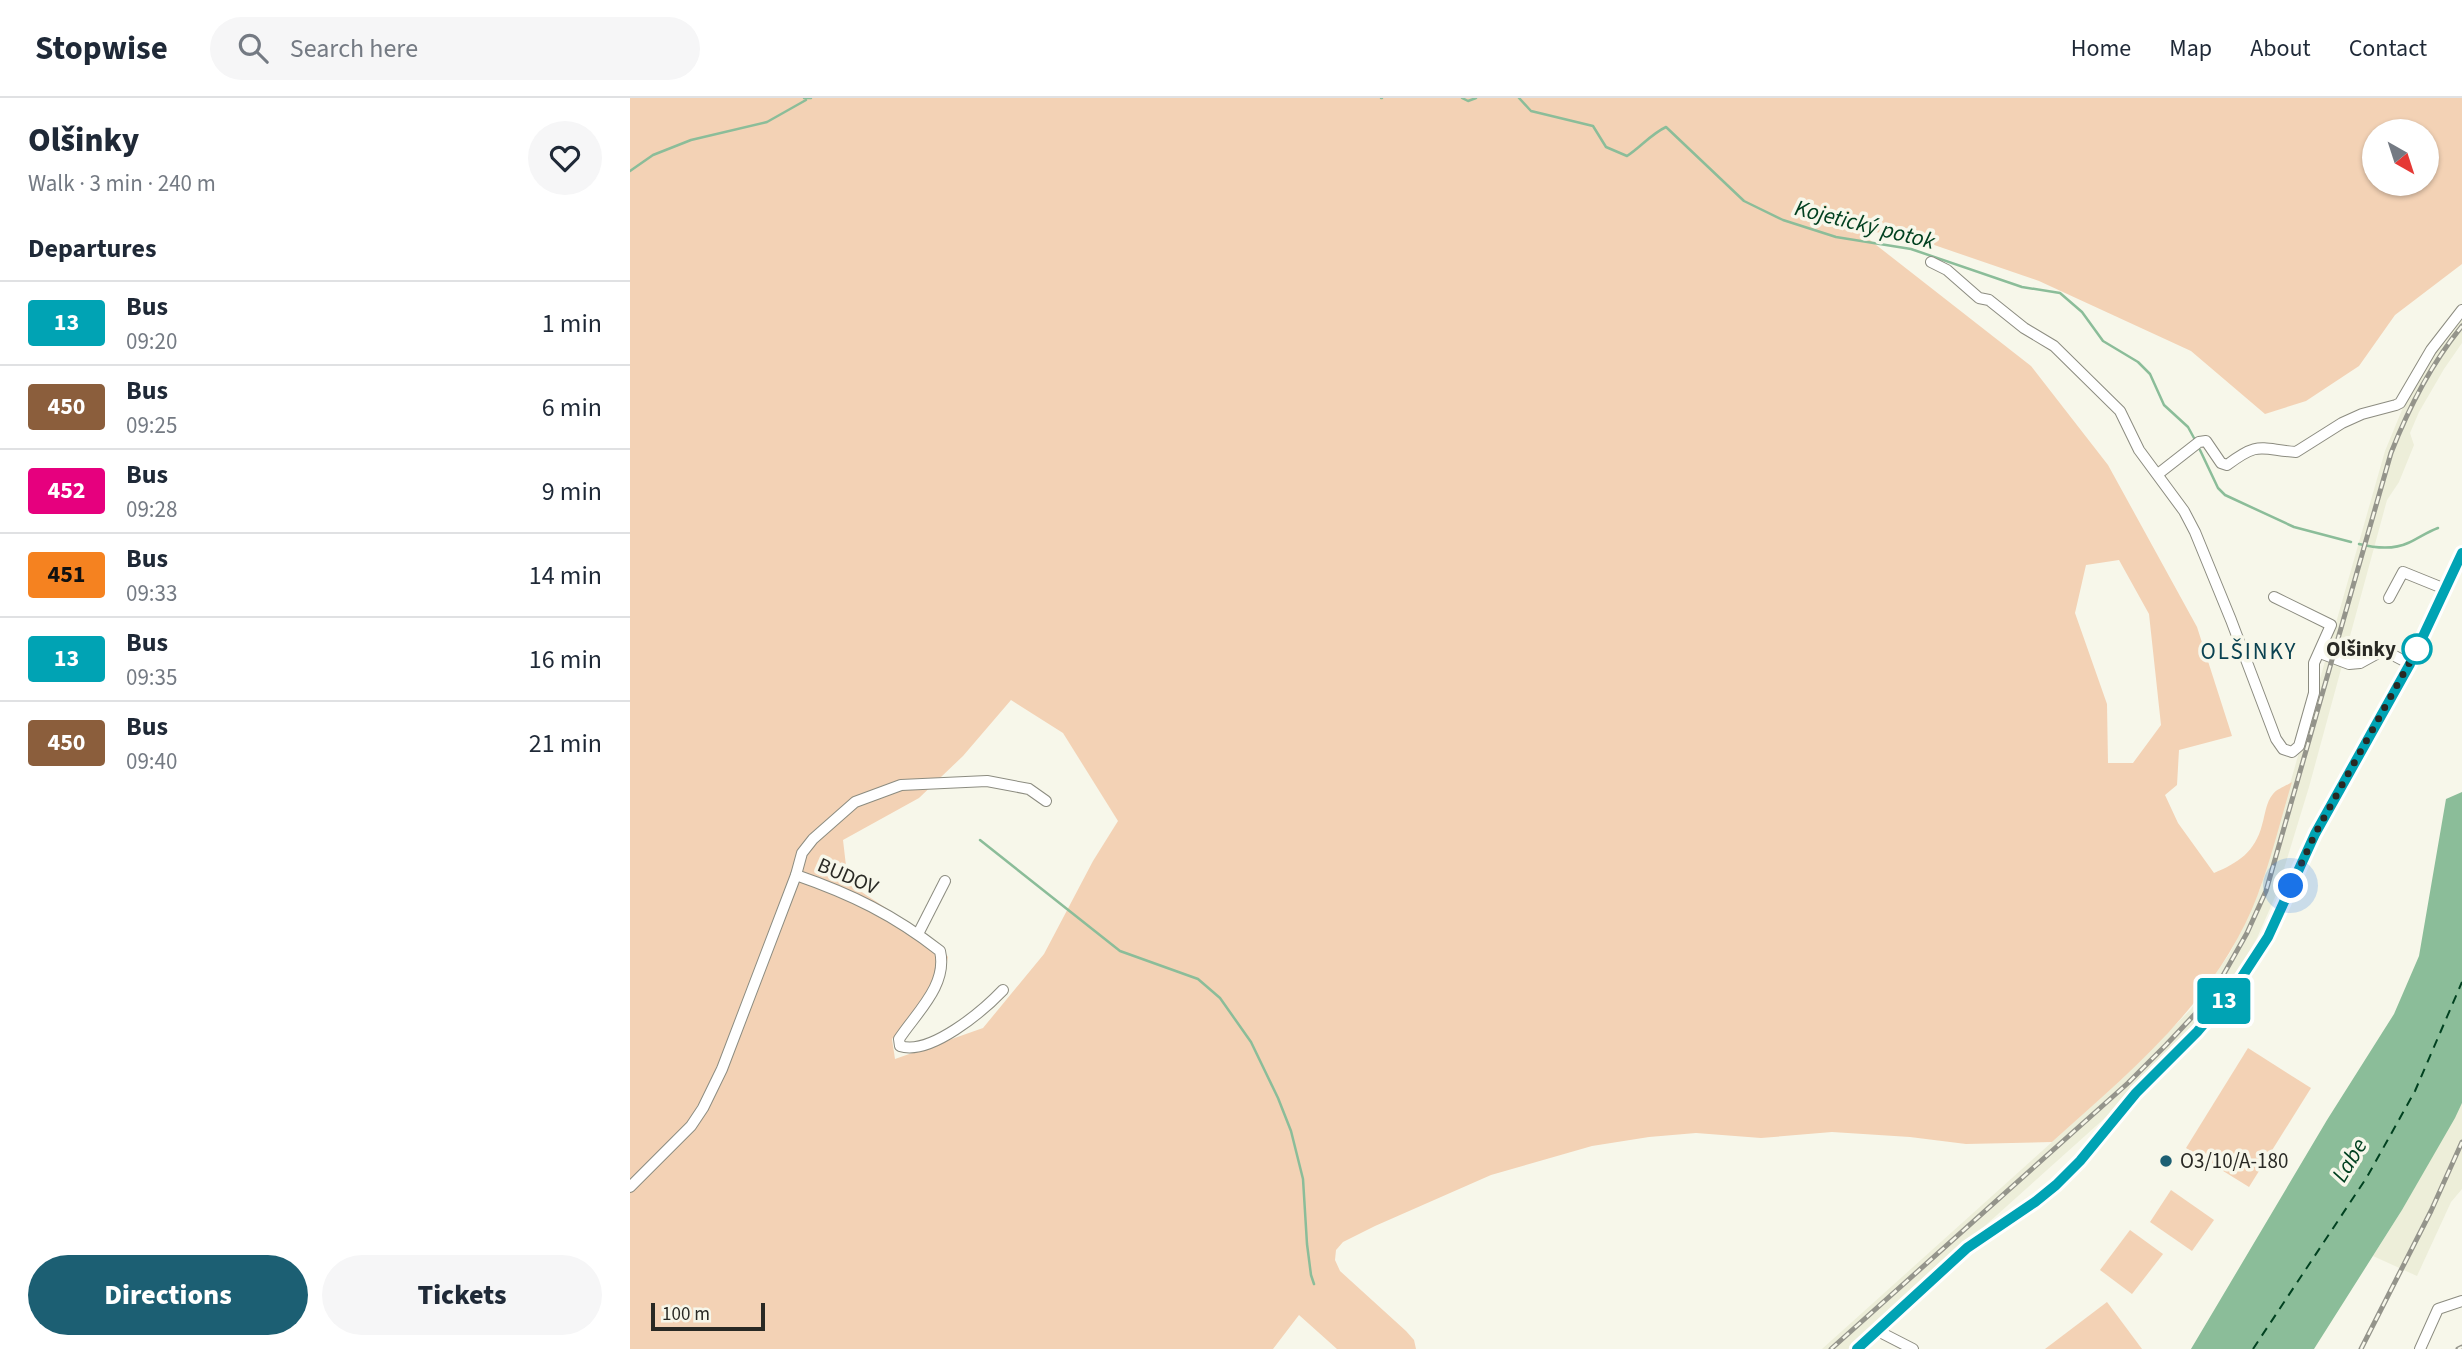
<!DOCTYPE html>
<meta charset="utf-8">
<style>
body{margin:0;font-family:"Source Sans 3",sans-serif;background:#f6f6f7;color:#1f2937;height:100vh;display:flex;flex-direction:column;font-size:26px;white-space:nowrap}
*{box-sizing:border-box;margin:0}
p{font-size:23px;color:#747a83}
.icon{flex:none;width:38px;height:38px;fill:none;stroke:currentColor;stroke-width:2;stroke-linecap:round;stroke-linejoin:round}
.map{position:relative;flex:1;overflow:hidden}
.side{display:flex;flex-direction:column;background:#fff;width:630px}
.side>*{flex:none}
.badge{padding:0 14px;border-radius:5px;font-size:24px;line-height:46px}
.needle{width:46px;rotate:141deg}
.controls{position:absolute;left:1732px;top:21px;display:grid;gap:14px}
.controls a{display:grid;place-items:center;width:77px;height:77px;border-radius:50%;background:#fff;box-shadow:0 2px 5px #0004;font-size:35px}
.scale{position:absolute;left:21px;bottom:18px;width:114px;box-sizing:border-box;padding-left:7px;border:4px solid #292924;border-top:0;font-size:19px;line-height:24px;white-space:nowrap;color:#292924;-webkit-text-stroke:5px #f7f7ea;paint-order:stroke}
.you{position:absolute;width:35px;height:35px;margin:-18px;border:5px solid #fff;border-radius:50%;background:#1a73e8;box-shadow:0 0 0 10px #1a73e833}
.map>.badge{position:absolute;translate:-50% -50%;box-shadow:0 0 0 4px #fff}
h2{padding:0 28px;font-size:26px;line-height:63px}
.round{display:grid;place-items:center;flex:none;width:74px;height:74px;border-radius:37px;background:#f6f6f7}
.summary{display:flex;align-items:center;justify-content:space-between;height:119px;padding:0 28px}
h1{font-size:33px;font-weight:800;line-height:52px}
.cta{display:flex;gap:14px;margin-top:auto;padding:14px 28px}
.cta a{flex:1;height:80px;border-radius:42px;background:#1c5f73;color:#fff;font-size:28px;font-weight:800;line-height:80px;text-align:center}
.cta a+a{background:#f6f6f7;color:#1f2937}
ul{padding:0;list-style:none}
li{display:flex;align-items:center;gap:21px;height:84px;padding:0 28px;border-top:2px solid #e0e1e3}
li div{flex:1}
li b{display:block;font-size:26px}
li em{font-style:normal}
li .badge{min-width:77px;font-weight:700;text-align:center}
header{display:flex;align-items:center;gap:42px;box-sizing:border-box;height:98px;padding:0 35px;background:#fff;border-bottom:2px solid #e0e1e3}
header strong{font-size:33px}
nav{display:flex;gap:38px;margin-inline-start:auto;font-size:24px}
.search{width:490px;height:63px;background:#f6f6f7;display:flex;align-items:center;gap:18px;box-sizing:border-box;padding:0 24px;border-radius:38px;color:#747a83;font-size:26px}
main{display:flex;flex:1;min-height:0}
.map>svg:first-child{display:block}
.built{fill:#edeed9}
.green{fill:#f3d2b5;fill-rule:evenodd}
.water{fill:#8bbd99}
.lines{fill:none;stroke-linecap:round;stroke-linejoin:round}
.stream{stroke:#8bbd99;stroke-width:2.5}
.ferry{stroke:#014120;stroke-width:2;stroke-dasharray:9 7;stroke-linecap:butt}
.minor-casing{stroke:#8c8c80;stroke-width:12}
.major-casing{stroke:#876b1a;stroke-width:14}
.minor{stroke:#fff;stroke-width:10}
.major{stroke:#d6bb72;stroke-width:12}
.rail-casing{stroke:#94948b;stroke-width:5}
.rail{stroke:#f7f7ea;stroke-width:2.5;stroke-dasharray:8;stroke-linecap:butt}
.line-casing{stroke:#fff;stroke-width:16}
.line{stroke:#00a3b4;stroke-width:10}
.walk{stroke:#292924;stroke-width:7;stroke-dasharray:0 12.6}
.stop-dot{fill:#fff;stroke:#00a3b4;stroke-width:3.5}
.poi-dot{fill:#1c5f73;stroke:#f7f7ea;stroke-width:2.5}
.labels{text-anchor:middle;stroke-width:7;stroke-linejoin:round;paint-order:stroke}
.stop-label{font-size:21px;font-weight:bold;fill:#292924;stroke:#f7f7ea;text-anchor:end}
.street-label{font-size:21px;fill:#292924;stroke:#f7f7ea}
.poi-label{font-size:21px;fill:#292924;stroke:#f7f7ea;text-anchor:start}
.water-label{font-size:23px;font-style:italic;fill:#014120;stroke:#f7f7ea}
.neighbourhood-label{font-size:23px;letter-spacing:2px;fill:#0a4251;stroke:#f7f7ea}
</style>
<header>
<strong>Stopwise</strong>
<div class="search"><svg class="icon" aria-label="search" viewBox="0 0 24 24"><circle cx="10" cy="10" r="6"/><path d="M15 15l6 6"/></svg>Search here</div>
<nav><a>Home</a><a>Map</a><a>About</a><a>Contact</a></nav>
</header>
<main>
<section class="side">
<div class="summary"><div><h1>Olšinky</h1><p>Walk · 3 min · 240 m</p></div><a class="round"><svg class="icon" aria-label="heart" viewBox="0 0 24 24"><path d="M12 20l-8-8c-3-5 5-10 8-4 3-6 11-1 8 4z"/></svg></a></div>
<h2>Departures</h2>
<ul>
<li><span class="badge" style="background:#00a3b4;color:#fff">13</span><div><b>Bus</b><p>09:20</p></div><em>1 min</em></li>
<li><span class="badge" style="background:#8b5e3c;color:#fff">450</span><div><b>Bus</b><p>09:25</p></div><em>6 min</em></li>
<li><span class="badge" style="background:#e6007e;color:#fff">452</span><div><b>Bus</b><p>09:28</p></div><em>9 min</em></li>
<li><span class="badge" style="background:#f58220;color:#111">451</span><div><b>Bus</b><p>09:33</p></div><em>14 min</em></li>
<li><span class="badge" style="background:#00a3b4;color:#fff">13</span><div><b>Bus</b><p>09:35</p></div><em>16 min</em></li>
<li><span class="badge" style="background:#8b5e3c;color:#fff">450</span><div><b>Bus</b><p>09:40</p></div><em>21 min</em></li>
</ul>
<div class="cta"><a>Directions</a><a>Tickets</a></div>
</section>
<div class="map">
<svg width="1832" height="1251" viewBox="0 0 1832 1251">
<rect width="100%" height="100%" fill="#f7f7ea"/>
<g class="built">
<polygon points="1832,218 1832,245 1814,271 1789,314 1780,335 1784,347 1769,384 1757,402 1679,689 1646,797 1627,840 1600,888 1574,923 1505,993 1218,1251 1192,1251 1493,980 1561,911 1600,855 1630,791 1755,353 1774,307 1799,262"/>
<polygon points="1832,1005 1832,1091 1821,1104 1787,1178 1743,1158 1772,1112"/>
</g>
<g class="green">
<path d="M0,0H1832V166L1765,217L1729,268L1676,303L1635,316L1561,253L1409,183L1278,138L1227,132L1401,268L1478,367L1567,529L1602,638L1549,652L1547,687L1535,697L1548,725L1584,775C1608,765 1625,754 1632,727C1635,717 1636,704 1643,696C1647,691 1656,688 1662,684C1649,727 1639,771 1622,811C1579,909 1499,975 1422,1044L1336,1046L1280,1039L1202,1034L1131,1040L1066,1035L1019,1039L962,1048L861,1077L745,1128L713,1144L706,1152L705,1162L710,1173L776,1233L784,1242L786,1251H707L669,1217L643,1251H0ZM1745,33H1797V86H1745ZM1489,462L1519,516L1531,627L1503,665H1478L1477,606L1445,515L1456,467ZM381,602L433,635L488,723L463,763L414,856L353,930L265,961L262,941L312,888L318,859L306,843L218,785L213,742L289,700L333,658Z"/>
<polygon points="1618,950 1681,990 1619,1089 1556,1050"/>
<polygon points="1541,1092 1584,1122 1562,1153 1520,1124"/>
<polygon points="1500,1132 1533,1156 1502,1196 1470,1172"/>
<polygon points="1477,1204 1512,1251 1415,1251"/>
</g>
<polygon class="water" points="1832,694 1832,1005 1825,1020 1772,1112 1684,1251 1561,1251 1697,1022 1764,916 1789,858 1816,701"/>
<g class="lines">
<g class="stream">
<polyline points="174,0 181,0"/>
<polyline points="751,0 752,0"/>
<polyline points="832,0 838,3 846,0"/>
<path d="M889,0L901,13L963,28L976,49L997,58C1011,49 1021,36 1036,29L1114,103L1153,122L1206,139L1281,151L1392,189L1430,195L1452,214L1473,243L1508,264L1520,276L1534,307L1558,329L1564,340"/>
<polyline points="0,73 23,57 61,42 137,24 176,2"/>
<polyline points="1570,352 1588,390 1595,397 1664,429 1721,444"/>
<path d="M1729,446C1745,450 1763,452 1778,445C1789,440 1797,434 1808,430"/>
<polyline points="350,742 490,853 568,881 590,900 621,944 648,1000 661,1033 673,1081 677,1146 681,1177 684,1186"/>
</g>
<polyline class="ferry" points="1623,1251 1737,1079 1785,993 1832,884"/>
<defs>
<g id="minor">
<polyline points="1301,164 1317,172 1349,200 1359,202 1394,230 1424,248 1490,313 1509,352 1554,413 1565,434 1601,522 1646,641 1653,651 1662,654 1669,648 1684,595 1684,565 1701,527 1644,499"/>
<path d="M1528,376L1569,344L1576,343L1591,365L1597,367C1629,343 1629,351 1666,354L1712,325L1732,316L1766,307L1770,305L1801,252L1832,212"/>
<polyline points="1759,500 1773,474 1815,491"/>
<polyline points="1690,555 1719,566 1730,565 1750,554 1759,555 1780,566"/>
<polyline points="288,836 315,783"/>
<path d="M373,892C353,913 300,958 270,948L269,941C286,915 318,887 310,853C264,817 221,796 166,777L172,755L183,741L225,704L271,687L357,683L399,691L416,703"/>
<polyline points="0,1089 61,1028 73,1010 92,971 166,777"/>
<polyline points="1246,1232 1283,1251"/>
<polyline points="1790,1251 1808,1211 1832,1203"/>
</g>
<polyline id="major" points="1227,1251 1337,1150 1405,1104 1426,1087 1450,1063 1506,995 1567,934 1606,888 1638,839 1685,736 1780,566 1832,455"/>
</defs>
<use href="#minor" class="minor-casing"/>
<use href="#major" class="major-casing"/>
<use href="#minor" class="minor"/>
<use href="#major" class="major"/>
<defs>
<g id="rail">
<path d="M1201,1251L1498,985L1536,947L1566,915L1591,881L1617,835L1636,793L1761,355C1779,309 1801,266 1832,228"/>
<polyline points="1731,1251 1801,1113 1832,1044"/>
<polyline points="1828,1251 1832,1249"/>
</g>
</defs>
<use href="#rail" class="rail-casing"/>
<use href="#rail" class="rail"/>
</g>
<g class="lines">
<defs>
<polyline id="line" points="1227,1251 1337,1150 1405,1104 1426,1087 1450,1063 1506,995 1567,934 1606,888 1638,839 1685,736 1780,566 1832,455"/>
</defs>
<use href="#line" class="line-casing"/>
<use href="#line" class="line"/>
<polyline class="walk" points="1661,788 1685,736 1787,551"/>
</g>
<circle class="stop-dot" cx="1787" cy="551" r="14"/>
<circle class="poi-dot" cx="1536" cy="1063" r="7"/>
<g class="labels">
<g class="stop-label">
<text x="1766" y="558">Olšinky</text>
</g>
<g class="street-label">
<text transform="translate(218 778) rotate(23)" y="7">BUDOV</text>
</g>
<g class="poi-label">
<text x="1550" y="1070">O3/10/A-180</text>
</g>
<g class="water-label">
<text transform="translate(1235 126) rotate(14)" y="8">Kojetický potok</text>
<text transform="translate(1719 1062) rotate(-59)" y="8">Labe</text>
</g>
<g class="neighbourhood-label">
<text x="1619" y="561">OLŠINKY</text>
</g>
</g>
</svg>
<div class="controls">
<a><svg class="needle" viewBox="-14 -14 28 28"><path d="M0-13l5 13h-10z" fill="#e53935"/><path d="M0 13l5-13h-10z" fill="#747a83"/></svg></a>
</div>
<div class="scale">100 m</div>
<div class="you" style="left:1661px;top:788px"></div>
<b class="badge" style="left:1594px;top:903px;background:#00a3b4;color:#fff">13</b>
</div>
</main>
